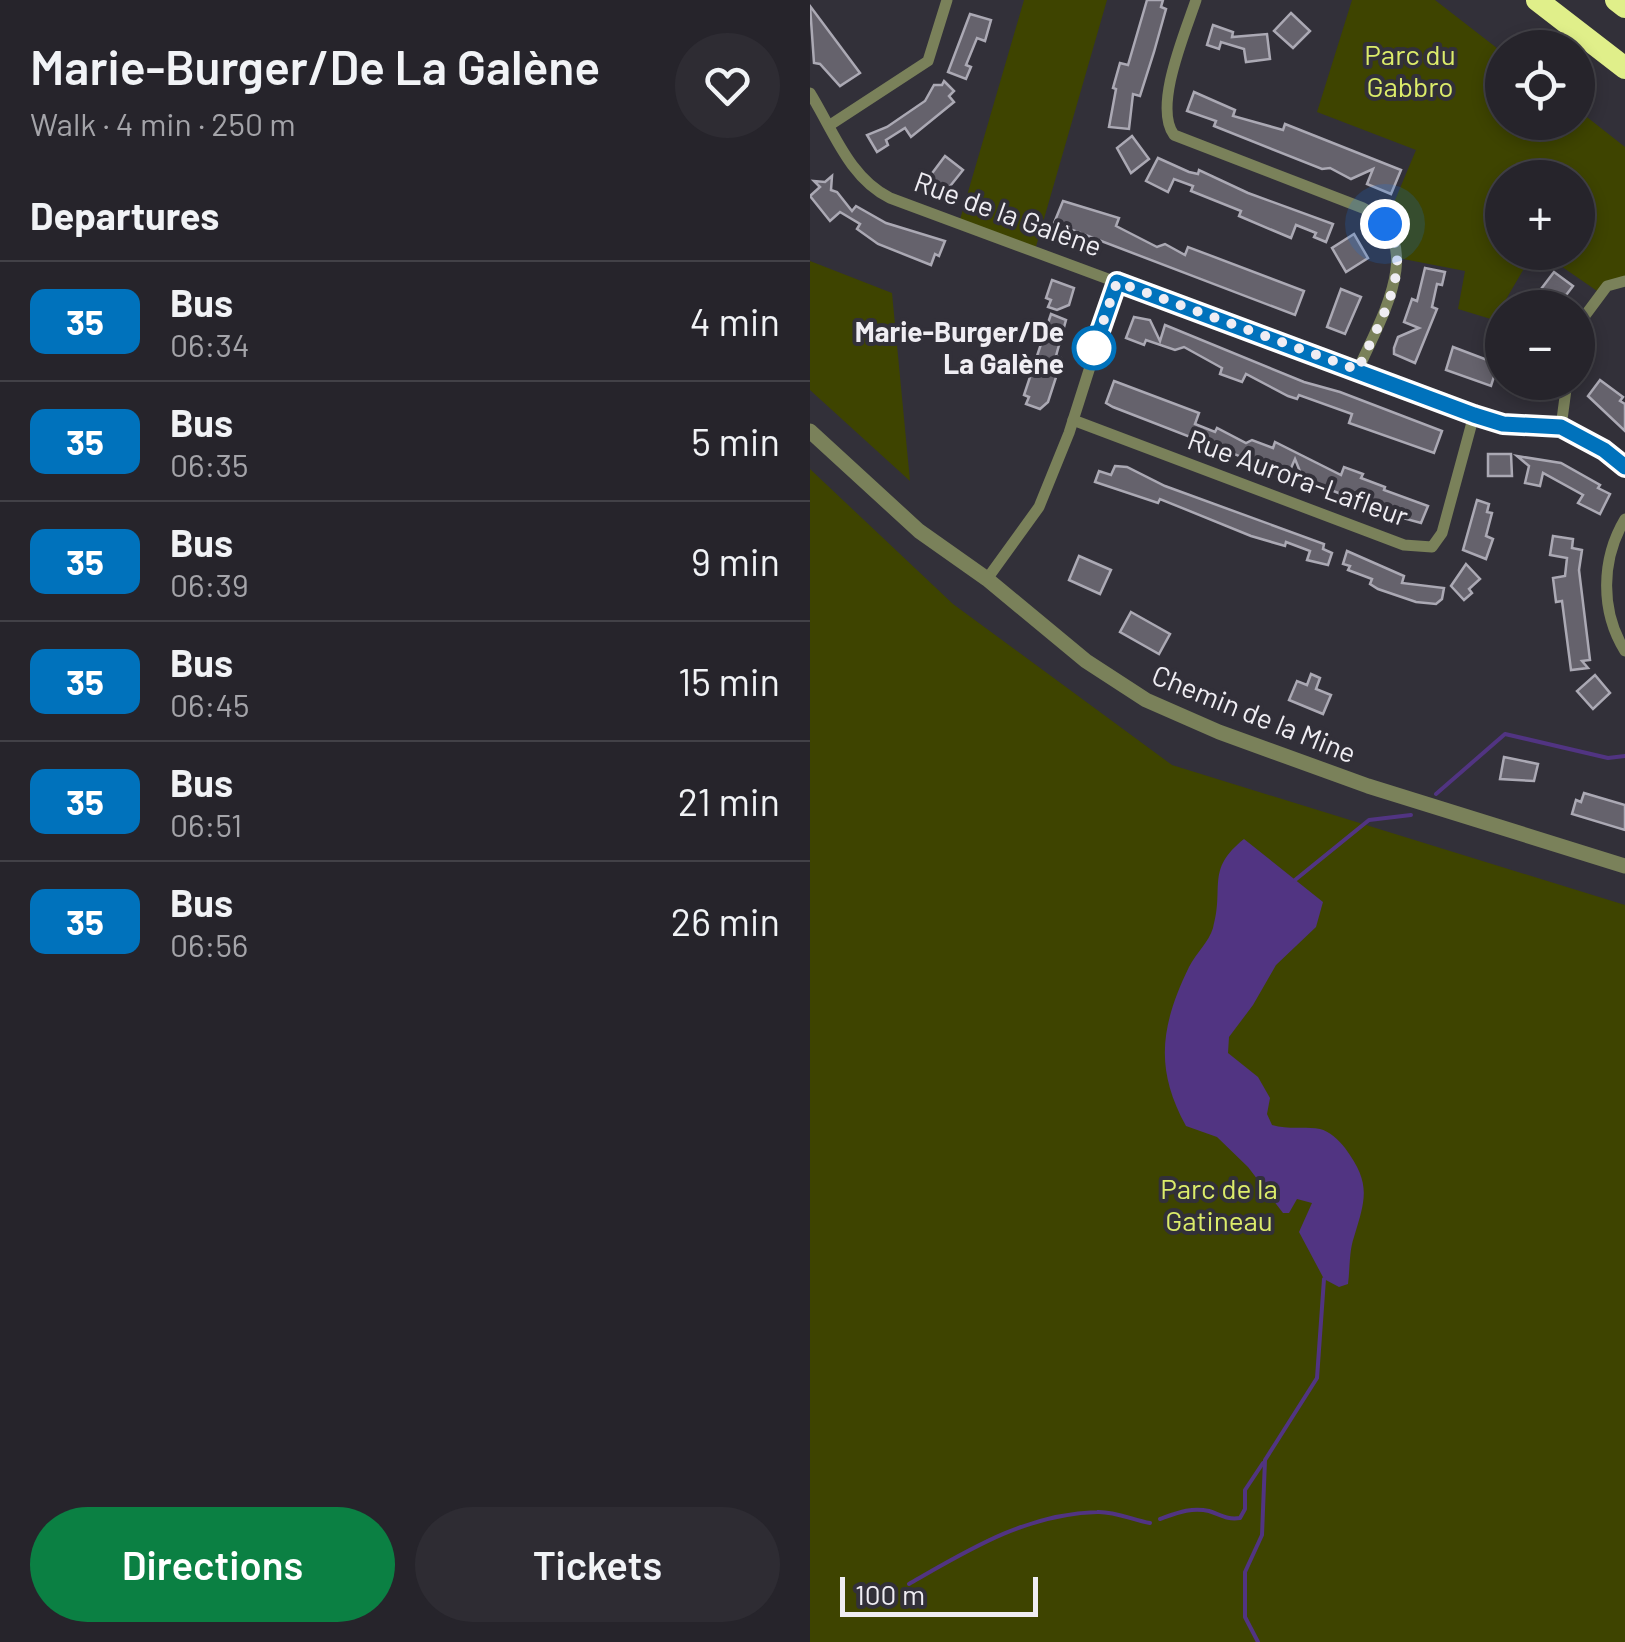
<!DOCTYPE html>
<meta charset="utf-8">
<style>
body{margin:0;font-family:Barlow,sans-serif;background:#2e2c33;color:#f1f3f6;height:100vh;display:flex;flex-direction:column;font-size:38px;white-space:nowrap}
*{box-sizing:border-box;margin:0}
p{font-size:32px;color:#a4a4a9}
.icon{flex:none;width:55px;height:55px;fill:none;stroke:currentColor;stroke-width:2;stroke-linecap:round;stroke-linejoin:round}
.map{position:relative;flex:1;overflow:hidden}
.side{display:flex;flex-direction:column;background:#26242b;width:810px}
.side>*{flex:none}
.badge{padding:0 20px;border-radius:15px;font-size:35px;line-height:65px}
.buttons{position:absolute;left:675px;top:30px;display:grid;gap:20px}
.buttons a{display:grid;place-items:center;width:110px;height:110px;border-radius:50%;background:#26242b;box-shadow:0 5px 15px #0003,0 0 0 2px #424147;font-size:50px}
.scale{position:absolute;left:30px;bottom:25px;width:198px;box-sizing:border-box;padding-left:10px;border:5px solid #efedf3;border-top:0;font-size:28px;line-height:35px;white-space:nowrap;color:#efedf3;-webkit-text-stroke:8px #323039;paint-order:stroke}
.you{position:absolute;width:50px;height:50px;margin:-25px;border:8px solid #fff;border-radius:50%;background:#1a73e8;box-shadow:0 0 0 15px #1a73e833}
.map>.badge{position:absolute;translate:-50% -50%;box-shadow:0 0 0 5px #fff}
h2{padding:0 30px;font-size:38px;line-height:90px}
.round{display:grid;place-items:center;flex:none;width:105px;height:105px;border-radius:52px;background:#2e2c33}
.summary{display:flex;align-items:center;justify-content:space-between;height:170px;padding:0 30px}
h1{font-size:48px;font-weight:600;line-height:75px}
.primary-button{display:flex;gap:20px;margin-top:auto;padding:20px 30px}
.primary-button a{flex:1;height:115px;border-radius:60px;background:#0b8043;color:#fff;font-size:40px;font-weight:600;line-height:115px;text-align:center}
.primary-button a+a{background:#2e2c33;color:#f1f3f6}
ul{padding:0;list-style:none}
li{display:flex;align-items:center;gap:30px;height:120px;padding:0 30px;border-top:2px solid #424147}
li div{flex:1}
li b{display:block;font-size:38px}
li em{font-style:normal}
li .badge{min-width:110px;font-weight:700;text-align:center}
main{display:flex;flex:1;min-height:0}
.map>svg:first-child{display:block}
.green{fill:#3e4400}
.water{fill:#513482}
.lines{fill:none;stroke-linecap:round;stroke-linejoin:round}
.stream{stroke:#513482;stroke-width:4}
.building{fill:#65626c;stroke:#aba9b4;stroke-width:2.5}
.minor{stroke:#7a815a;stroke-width:11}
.tertiary{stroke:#7a815a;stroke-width:15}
.motorway{stroke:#e0ef8a;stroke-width:22}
.line-casing{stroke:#fff;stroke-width:22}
.line{stroke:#0072bc;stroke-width:15}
.walk{stroke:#efedf3;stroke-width:10;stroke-dasharray:0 18}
.stop-dot{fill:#fff;stroke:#0072bc;stroke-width:5}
.labels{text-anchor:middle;stroke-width:8;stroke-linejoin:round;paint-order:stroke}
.park-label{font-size:28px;fill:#dcec6a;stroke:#323039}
.street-label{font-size:28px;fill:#efedf3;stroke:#323039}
.stop-label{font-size:28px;font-weight:bold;fill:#efedf3;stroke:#323039;text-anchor:end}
</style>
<main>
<section class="side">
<div class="summary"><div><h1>Marie-Burger/De La Galène</h1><p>Walk · 4 min · 250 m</p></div><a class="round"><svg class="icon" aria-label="heart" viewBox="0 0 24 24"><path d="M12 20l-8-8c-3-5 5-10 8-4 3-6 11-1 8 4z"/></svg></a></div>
<h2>Departures</h2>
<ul>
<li><span class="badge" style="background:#0072bc;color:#fff">35</span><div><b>Bus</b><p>06:34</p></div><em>4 min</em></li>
<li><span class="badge" style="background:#0072bc;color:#fff">35</span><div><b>Bus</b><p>06:35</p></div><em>5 min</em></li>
<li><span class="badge" style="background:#0072bc;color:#fff">35</span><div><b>Bus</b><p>06:39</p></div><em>9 min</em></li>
<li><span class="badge" style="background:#0072bc;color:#fff">35</span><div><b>Bus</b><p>06:45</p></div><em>15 min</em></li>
<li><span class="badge" style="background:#0072bc;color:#fff">35</span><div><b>Bus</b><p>06:51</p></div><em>21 min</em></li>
<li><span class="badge" style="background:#0072bc;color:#fff">35</span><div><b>Bus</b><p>06:56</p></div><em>26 min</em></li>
</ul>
<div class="primary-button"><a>Directions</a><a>Tickets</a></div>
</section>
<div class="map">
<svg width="815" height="1642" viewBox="0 0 815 1642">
<rect width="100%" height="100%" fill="#323039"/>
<g class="green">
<polygon points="214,0 297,0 225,250 149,223"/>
<polygon points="542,0 625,0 692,52 692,122 768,122 768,110 815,147 815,279 790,293 732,253 768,252 768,178 692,178 692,252 723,253 684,320 648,309 655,271 588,258 575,224 606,150 507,112"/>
<polygon points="0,261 82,293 100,481 0,390"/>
<polygon points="0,469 143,604 362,765 815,905 815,1642 0,1642"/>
</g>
<path class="water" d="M434,839L513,902L506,927L466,965L443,1005L419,1037L418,1053L448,1077L460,1098L457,1114L462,1125C479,1130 493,1126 510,1129C519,1131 529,1140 535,1148C561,1183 556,1198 544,1237C539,1251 540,1269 538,1284L529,1287L514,1279L489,1232L502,1203L487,1199L479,1213H473L438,1167L407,1137L376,1126C344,1068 351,1025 379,967C386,953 399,942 403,928C415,887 395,870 434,839Z"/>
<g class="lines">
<g class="stream">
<polyline points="626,794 695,734 798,758 815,756"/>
<polyline points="485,880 559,820 601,815"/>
<path d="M350,1519C367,1513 381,1507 399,1511C411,1515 417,1520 430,1518L435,1509V1490L453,1463"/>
<path d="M99,1584C158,1550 216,1514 287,1512C304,1511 323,1520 340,1523"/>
<polyline points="448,1642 435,1617 435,1572 452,1535 455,1460 507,1378 514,1279"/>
</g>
</g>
<g class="building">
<polygon points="337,0 353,0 351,7 356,9 344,52 330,96 323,94 319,129 299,127 306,89 303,88 310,63 318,65"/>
<polygon points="0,6 50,73 30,86 10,64 4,63"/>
<polygon points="481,13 500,31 483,48 464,31"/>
<polygon points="160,14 181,20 175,41 167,38 156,65 161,67 156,79 138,72"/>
<polygon points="403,25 423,32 422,37 457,34 460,59 436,62 434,49 411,42 409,49 397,45"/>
<polygon points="134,81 144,91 139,96 144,102 101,137 95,128 76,140 78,145 67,152 57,135 77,127 115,101 124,85 132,85"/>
<polygon points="384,92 425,110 423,116 473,130 475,124 591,170 581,194 557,184 563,169 541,179 520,168 512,169 404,126 406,121 377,111"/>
<polygon points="322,136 339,159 321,173 307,148"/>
<polygon points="135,156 153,170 137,190 120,176"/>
<polygon points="348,158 379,172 388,174 389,170 438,193 523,224 516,242 504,237 506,233 486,225 481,238 462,230 429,216 431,211 381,191 383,186 364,179 358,192 336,181"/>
<polygon points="22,176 21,190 27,192 42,211 46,206 76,223 135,241 129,256 125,254 121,265 68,244 47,229 50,224 30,212 20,221 0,196 10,187 4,181 15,182"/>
<polygon points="253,201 309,218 306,226 347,247 355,244 375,255 378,247 494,291 485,315 244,223"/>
<polygon points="544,234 558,258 536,272 522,248"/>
<polygon points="615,268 635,272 632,285 627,284 622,307 627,309 605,363 584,354 584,348 588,337 609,328 594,322 602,299 607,301"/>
<polygon points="744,272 763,286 747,307 728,293"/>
<polygon points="242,280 264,288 259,305 247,310 238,307 241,300 236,298"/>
<polygon points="531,289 551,297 535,334 517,327"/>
<polygon points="241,314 256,320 246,356 251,358 250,365 238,402 230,409 216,404 219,397 214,395"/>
<polygon points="324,317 340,320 350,341 355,325 494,382 530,392 632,431 624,453 539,423 542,414 489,395 487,399 478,396 436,374 432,382 410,374 412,368 374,347 365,350 336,340 334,345 316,338"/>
<polygon points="643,347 688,364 681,386 636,370"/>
<polygon points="790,380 813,397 810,401 815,404 815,431 778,396"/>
<polygon points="304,381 389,413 385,424 405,432 407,428 436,443 442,440 463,448 465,442 531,475 534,467 553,474 551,478 575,487 574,490 618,506 611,523 589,517 591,512 568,503 566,508 493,479 485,459 478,475 303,407 296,403"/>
<polygon points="678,454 701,454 702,476 678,476"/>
<polygon points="707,456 751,463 790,485 788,488 800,494 790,514 768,503 773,495 733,473 730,486 715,483 719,466"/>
<polygon points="305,466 317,467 355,486 514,544 513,549 522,553 518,565 497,560 500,551 476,542 475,546 441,536 350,499 348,503 285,482 289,471 301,475"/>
<polygon points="667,500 679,504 677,512 682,513 676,536 683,539 676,559 653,550"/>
<polygon points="743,536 763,539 762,548 772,550 769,570 780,660 772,661 778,668 761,670 752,601 746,602 743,578 755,576 757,558 740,555"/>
<polygon points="537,551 594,576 592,583 634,588 632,599 626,604 606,602 568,589 560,584 562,579 538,570 540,566 533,564"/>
<polygon points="269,556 301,570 290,594 259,580"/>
<polygon points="656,564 670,579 659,589 662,593 654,600 641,586"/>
<polygon points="321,612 360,634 349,654 310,632"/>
<polygon points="501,674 510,678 506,689 521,695 513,714 479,700 487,681 497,685"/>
<polygon points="785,675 800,693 783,709 767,691"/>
<polygon points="694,757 728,764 724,781 690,779"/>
<polygon points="774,793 815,805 815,830 762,814 766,800 771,802"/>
</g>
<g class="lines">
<g class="minor">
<path d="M386,0C375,33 343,107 364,135L553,208C621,240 568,323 548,370"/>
<path d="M0,93C23,130 39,178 80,198L664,415L693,424L751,427L795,450L815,467"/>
<polyline points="20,125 118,61 137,0"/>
<polyline points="768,325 797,286 815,281"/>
<polyline points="263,420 594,545 622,547 632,533 664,415"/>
<polyline points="751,427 757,382"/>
<path d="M815,519C791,559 790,611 815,651"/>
<polyline points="177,579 229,507 259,433 307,282"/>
</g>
<polyline class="tertiary" points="0,431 109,531 177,579 276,661 336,700 409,732 558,786 815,866"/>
<g class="motorway">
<polyline points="727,0 815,68"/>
<polyline points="806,0 815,7"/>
</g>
</g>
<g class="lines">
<defs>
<polyline id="line" points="283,351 307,282 664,415 693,424 751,427 794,450 815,467"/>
</defs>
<use href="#line" class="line-casing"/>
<use href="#line" class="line"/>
<path class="walk" d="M284,348L283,351L307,282L548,370C565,328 608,266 575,224"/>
</g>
<circle class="stop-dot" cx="284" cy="348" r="20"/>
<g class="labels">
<g class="park-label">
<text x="600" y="65">Parc du<tspan x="600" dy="32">Gabbro</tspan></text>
<text x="409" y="1199">Parc de la<tspan x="409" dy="32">Gatineau</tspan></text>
</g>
<g class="street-label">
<text transform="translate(198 214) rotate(20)" y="10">Rue de la Galène</text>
<text transform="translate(488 478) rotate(20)" y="10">Rue Aurora-Lafleur</text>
<text transform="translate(444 714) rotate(22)" y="10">Chemin de la Mine</text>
</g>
<g class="stop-label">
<text x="254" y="342">Marie-Burger/De<tspan x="254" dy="32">La Galène</tspan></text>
</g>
</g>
</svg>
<div class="buttons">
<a><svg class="icon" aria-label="locate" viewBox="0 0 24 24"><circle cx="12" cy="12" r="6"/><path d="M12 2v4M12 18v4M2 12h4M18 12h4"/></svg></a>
<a>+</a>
<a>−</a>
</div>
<div class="scale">100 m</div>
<div class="you" style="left:575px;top:224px"></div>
</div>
</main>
